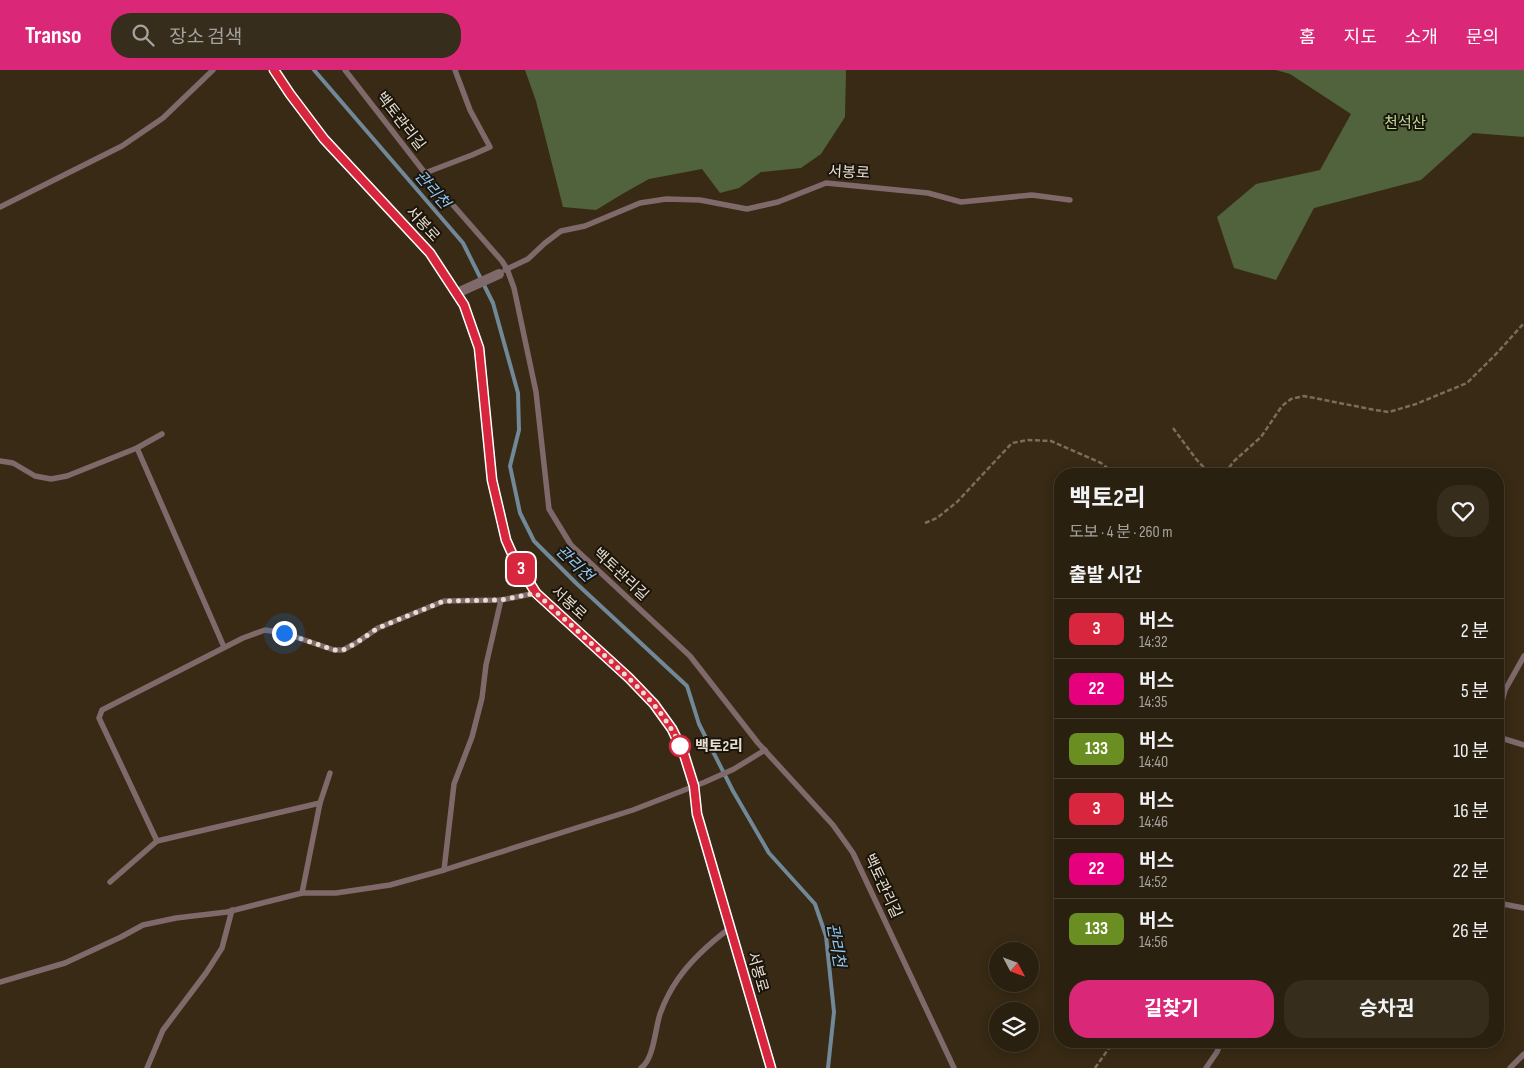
<!DOCTYPE html>
<html lang="ko">
<meta charset="utf-8">
<style>
body{margin:0;font-family:"Sofia Sans Condensed","Noto Sans KR",sans-serif;background:#362d1d;color:#f1f3f6;height:100vh;display:flex;flex-direction:column;font-size:19px;white-space:nowrap}
*{box-sizing:border-box;margin:0}
p{font-size:16px;color:#a5a39e}
.icon{flex:none;width:28px;height:28px;fill:none;stroke:currentColor;stroke-width:2;stroke-linecap:round;stroke-linejoin:round}
.map{position:relative;flex:1;overflow:hidden}
.drawer{position:absolute;left:1054px;top:398px;width:450px;height:580px;display:flex;flex-direction:column;background:#2a200f;border-radius:20px;box-shadow:0 2px 12px #0003,0 0 0 1px #463e2f}
.drawer>*{flex:none}
.badge{padding:0 10px;border-radius:8px;font-size:18px;line-height:32px}
.needle{width:32px;rotate:131deg}
.fabs{position:absolute;left:989px;top:872px;display:grid;gap:10px}
.fabs a{display:grid;place-items:center;width:50px;height:50px;border-radius:50%;background:#2a200f;box-shadow:0 2px 12px #0003,0 0 0 1px #463e2f;font-size:25px}
.you{position:absolute;width:25px;height:25px;margin:-12px;border:4px solid #fff;border-radius:50%;background:#1a73e8;box-shadow:0 0 0 8px #1a73e833}
.map>.badge{position:absolute;translate:-50% -50%;box-shadow:0 0 0 2px #fff}
h2{padding:0 15px;font-size:19px;line-height:45px}
.round{display:grid;place-items:center;flex:none;width:52px;height:52px;border-radius:20px;background:#362d1d}
.head{display:flex;align-items:center;justify-content:space-between;height:85px;padding:0 15px}
h1{font-size:24px;font-weight:700;line-height:38px}
.action{display:flex;gap:10px;margin-top:auto;padding:10px 15px}
.action a{flex:1;height:58px;border-radius:20px;background:#db2777;color:#fff;font-size:20px;font-weight:700;line-height:58px;text-align:center}
.action a+a{background:#362d1d;color:#f1f3f6}
ul{padding:0;list-style:none}
li{display:flex;align-items:center;gap:15px;height:60px;padding:0 15px;border-top:1px solid #463e2f}
li div{flex:1}
li b{display:block;font-size:19px}
li em{font-style:normal}
li .badge{min-width:55px;font-weight:700;text-align:center}
header{display:flex;align-items:center;gap:30px;box-sizing:border-box;height:70px;padding:0 25px;background:#db2777;color:#fff}
header strong{font-size:24px}
nav{display:flex;gap:28px;margin-inline-start:auto;font-size:18px}
.search{width:350px;height:45px;background:#362d1d;display:flex;align-items:center;gap:12px;box-sizing:border-box;padding:0 18px;border-radius:20px;color:#a5a39e;font-size:19px}
.map>svg:first-child{display:block}
.forest{fill:#51633c}
.lines{fill:none;stroke-linecap:round;stroke-linejoin:round}
.stream{stroke:#718898;stroke-width:4}
.path{stroke:#7a6e5b;stroke-width:2.5;stroke-dasharray:5 2.5;stroke-linecap:butt}
.service{stroke:#7f696a;stroke-width:5.5}
.minor{stroke:#7f696a;stroke-width:10}
.secondary{stroke:#ae8b8c;stroke-width:10}
.line-casing{stroke:#fff;stroke-width:11}
.line{stroke:#d7263d;stroke-width:8}
.walk{stroke:#e7ddd0;stroke-width:5;stroke-dasharray:0 9}
.stop-dot{fill:#fff;stroke:#d7263d;stroke-width:2.5}
.labels{text-anchor:middle;stroke-width:4;stroke-linejoin:round;paint-order:stroke}
.street-label{font-size:15px;fill:#e7ddd0;stroke:#1a140a}
.park-label{font-size:15px;fill:#bddb9a;stroke:#1a140a}
.stop-label{font-size:15px;font-weight:bold;fill:#e7ddd0;stroke:#1a140a;text-anchor:start}
.water-label{font-size:16px;font-style:italic;fill:#8dc9f9;stroke:#1a140a}
</style>
<header>
<strong>Transo</strong>
<div class="search"><svg class="icon" aria-label="search" viewBox="0 0 24 24"><circle cx="10" cy="10" r="6"/><path d="M15 15l6 6"/></svg>장소 검색</div>
<nav><a>홈</a><a>지도</a><a>소개</a><a>문의</a></nav>
</header>
<div class="map">
<svg width="1524" height="998" viewBox="0 0 1524 998">
<rect width="100%" height="100%" fill="#382a14"/>
<g class="forest">
<polygon points="525,0 846,0 845,47 821,84 801,98 761,102 739,118 720,123 702,99 649,109 624,123 596,140 563,137 536,31"/>
<polygon points="1276,0 1524,0 1524,67 1473,63 1421,110 1314,138 1276,210 1234,198 1217,147 1256,114 1320,100 1351,44 1290,4"/>
</g>
<g class="lines">
<polyline class="stream" points="314,0 463,173 493,233 518,323 519,360 510,396 520,443 534,471 577,514 687,616 699,654 733,721 769,783 815,834 826,866 834,942 828,998"/>
<g class="path">
<polyline points="1173,358 1196,389 1210,404"/>
<polyline points="1225,404 1233,392 1261,367 1282,336 1291,329 1304,326 1375,340 1389,342 1416,334 1467,313 1498,282 1524,253"/>
<polyline points="925,453 937,448 957,432 1012,373 1028,370 1051,371 1101,393 1115,404"/>
<polyline points="1095,998 1114,971"/>
</g>
<g class="service">
<polyline points="345,0 425,103 502,191 507,199 514,218 536,322 549,439 571,475 690,586 758,673 833,755 853,783 954,998"/>
<polyline points="425,103 472,85 490,77 470,40 455,0"/>
<polyline points="0,137 122,76 163,48 213,0"/>
<polyline points="505,200 528,189 545,173 561,161 585,156 640,133 666,129 700,130 747,139 778,132 826,113 928,123 961,132 1032,125 1070,130"/>
<polyline points="137,378 224,577"/>
<polyline points="0,391 13,393 35,406 51,409 67,406 137,378 162,364"/>
<polyline points="1498,646 1505,620 1524,586"/>
<polyline points="1498,667 1524,675"/>
<polyline points="320,733 157,771 99,648 102,640 243,568 265,560 284,563 334,580 343,580 356,573 378,558 444,531 501,530 536,523"/>
<polyline points="444,800 454,714 472,667 482,628 486,595 501,530"/>
<polyline points="110,812 157,771"/>
<polyline points="302,823 320,733 330,703"/>
<polyline points="1498,835 1503,834 1524,838"/>
<polyline points="0,912 65,893 121,867 143,855 176,848 227,842 302,823 336,823 390,815 444,800 633,740 705,712 734,699 765,680"/>
<polyline points="147,998 163,960 206,903 222,878 232,840"/>
<path d="M641,998C654,989 655,959 660,944C664,933 671,919 678,909C692,889 710,873 730,858"/>
<polyline points="1206,998 1217,982 1221,971"/>
<polyline points="1510,998 1524,984"/>
</g>
<polyline class="minor" points="457,223 499,204"/>
<polyline class="secondary" points="274,0 290,24 324,69 430,183 464,235 479,278 492,410 506,470 514,488 536,523 629,608 653,633 672,659 684,684 694,716 697,744 771,998"/>
</g>
<g class="lines">
<defs>
<polyline id="line" points="274,0 290,24 324,69 430,183 464,235 479,278 492,410 506,470 514,488 536,523 629,608 654,634 672,659 684,684 694,716 697,744 771,998"/>
</defs>
<use href="#line" class="line-casing"/>
<use href="#line" class="line"/>
<path class="walk" d="M284,563L334,580H343L356,573L378,558L444,531L501,530L536,523C559,544 582,565 604,585C633,612 664,639 680,676"/>
</g>
<circle class="stop-dot" cx="680" cy="676" r="10"/>
<g class="labels">
<g class="street-label">
<text transform="translate(401 51) rotate(52)" y="5">백토관리길</text>
<text transform="translate(849 102) rotate(3)" y="5">서봉로</text>
<text transform="translate(423 154) rotate(47)" y="5">서봉로</text>
<text transform="translate(621 504) rotate(43)" y="5">백토관리길</text>
<text transform="translate(569 533) rotate(43)" y="5">서봉로</text>
<text transform="translate(883 816) rotate(65)" y="5">백토관리길</text>
<text transform="translate(758 902) rotate(74)" y="5">서봉로</text>
</g>
<g class="park-label">
<text x="1405" y="58">천석산</text>
</g>
<g class="stop-label">
<text x="695" y="681">백토2리</text>
</g>
<g class="water-label">
<text transform="translate(433 119) rotate(49)" y="6">관리천</text>
<text transform="translate(575 493) rotate(44)" y="6">관리천</text>
<text transform="translate(837 875) rotate(80)" y="6">관리천</text>
</g>
</g>
</svg>
<div class="fabs">
<a><svg class="needle" viewBox="-14 -14 28 28"><path d="M0-13l5 13h-10z" fill="#e53935"/><path d="M0 13l5-13h-10z" fill="#a5a39e"/></svg></a>
<a><svg class="icon" aria-label="layers" viewBox="0 0 24 24"><path d="M12 4l9 5-9 5-9-5zM3 14l9 5 9-5"/></svg></a>
</div>
<div class="you" style="left:284px;top:563px"></div>
<b class="badge" style="left:521px;top:499px;background:#d7263d;color:#fff">3</b>
<section class="drawer">
<div class="head"><div><h1>백토2리</h1><p>도보 · 4 분 · 260 m</p></div><a class="round"><svg class="icon" aria-label="heart" viewBox="0 0 24 24"><path d="M12 20l-8-8c-3-5 5-10 8-4 3-6 11-1 8 4z"/></svg></a></div>
<h2>출발 시간</h2>
<ul>
<li><span class="badge" style="background:#d7263d;color:#fff">3</span><div><b>버스</b><p>14:32</p></div><em>2 분</em></li>
<li><span class="badge" style="background:#e6007e;color:#fff">22</span><div><b>버스</b><p>14:35</p></div><em>5 분</em></li>
<li><span class="badge" style="background:#6b8e23;color:#fff">133</span><div><b>버스</b><p>14:40</p></div><em>10 분</em></li>
<li><span class="badge" style="background:#d7263d;color:#fff">3</span><div><b>버스</b><p>14:46</p></div><em>16 분</em></li>
<li><span class="badge" style="background:#e6007e;color:#fff">22</span><div><b>버스</b><p>14:52</p></div><em>22 분</em></li>
<li><span class="badge" style="background:#6b8e23;color:#fff">133</span><div><b>버스</b><p>14:56</p></div><em>26 분</em></li>
</ul>
<div class="action"><a>길찾기</a><a>승차권</a></div>
</section>
</div>
